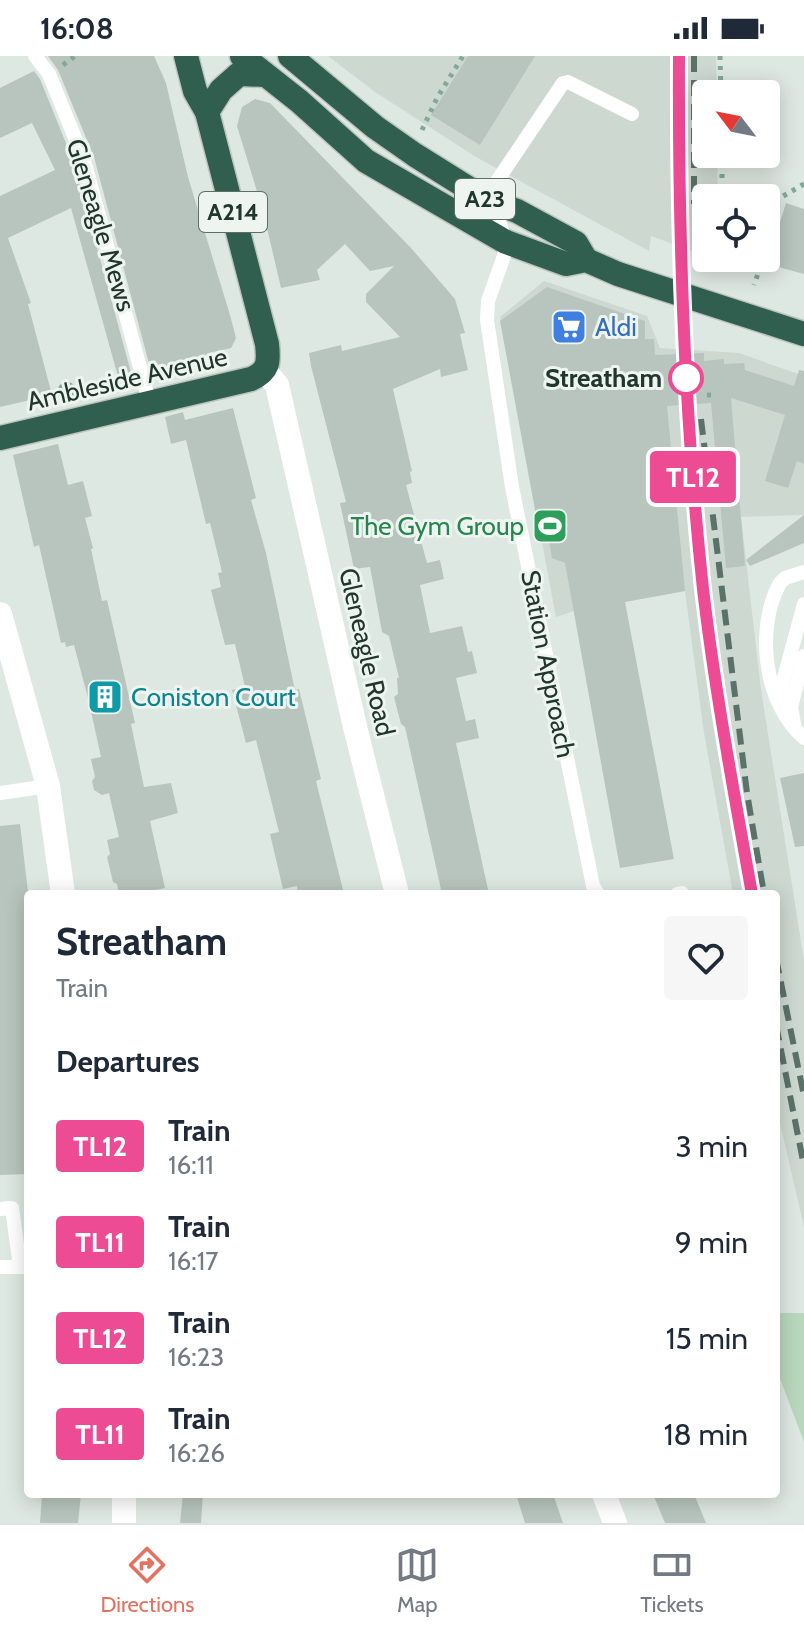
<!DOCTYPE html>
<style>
body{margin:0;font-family:Cabin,sans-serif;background:#f6f6f7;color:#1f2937;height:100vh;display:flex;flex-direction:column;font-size:30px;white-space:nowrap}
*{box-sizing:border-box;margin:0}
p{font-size:26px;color:#747a83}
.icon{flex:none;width:44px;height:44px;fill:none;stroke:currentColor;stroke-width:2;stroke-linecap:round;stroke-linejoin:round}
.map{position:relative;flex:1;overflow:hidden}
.sheet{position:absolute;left:24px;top:834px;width:756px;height:608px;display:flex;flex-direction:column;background:#fff;border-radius:8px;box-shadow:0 4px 20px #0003}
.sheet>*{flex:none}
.badge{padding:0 16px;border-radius:6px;font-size:28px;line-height:52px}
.needle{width:52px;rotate:302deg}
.buttons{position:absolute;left:692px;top:24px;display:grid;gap:16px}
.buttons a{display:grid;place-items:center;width:88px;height:88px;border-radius:8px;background:#fff;box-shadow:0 4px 20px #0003;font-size:40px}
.map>.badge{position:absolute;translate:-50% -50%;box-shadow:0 0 0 4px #fff}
h2{padding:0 32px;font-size:30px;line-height:72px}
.round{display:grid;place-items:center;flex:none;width:84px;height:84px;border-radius:8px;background:#f6f6f7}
.summary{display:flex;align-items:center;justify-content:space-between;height:136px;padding:0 32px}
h1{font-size:38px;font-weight:700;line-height:60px}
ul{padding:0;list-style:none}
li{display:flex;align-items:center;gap:24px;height:96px;padding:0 32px}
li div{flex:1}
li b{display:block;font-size:30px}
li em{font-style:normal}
li .badge{min-width:88px;font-weight:700;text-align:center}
.status{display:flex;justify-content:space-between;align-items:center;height:56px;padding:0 40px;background:#fff;direction:ltr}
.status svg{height:22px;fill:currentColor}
.dock{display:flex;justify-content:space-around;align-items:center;height:112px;border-top:2px solid #e0e1e3;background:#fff;font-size:22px;color:#747a83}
.dock a{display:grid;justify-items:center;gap:4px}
.dock .current{color:#e37261}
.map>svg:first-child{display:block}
.built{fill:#cdd8d1}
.green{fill:#b9d7bd}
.building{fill:#b7c5be}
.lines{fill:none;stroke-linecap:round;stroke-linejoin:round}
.highway-casing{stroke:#bcc3c0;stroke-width:27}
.path{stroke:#82a998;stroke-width:5;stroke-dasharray:4 6;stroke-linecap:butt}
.lane{stroke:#fff;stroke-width:14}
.street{stroke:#fff;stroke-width:24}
.highway{stroke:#305f50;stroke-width:24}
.rail{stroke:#5b7269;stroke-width:6;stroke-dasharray:16 8;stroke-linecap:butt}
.tree{fill:#7ea288}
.line-casing{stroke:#fff;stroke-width:18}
.line{stroke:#ee4b95;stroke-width:12}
.stop-dot{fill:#fff;stroke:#ee4b95;stroke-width:4}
.labels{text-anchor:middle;stroke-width:6;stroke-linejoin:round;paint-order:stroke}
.shield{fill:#eef5f1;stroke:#5e6f68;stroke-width:2}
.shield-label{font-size:24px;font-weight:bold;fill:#21362e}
.street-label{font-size:26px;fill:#21362e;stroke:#eef5f1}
.shop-label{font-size:26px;fill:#366cbe;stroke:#eef5f1;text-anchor:start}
.stop-label{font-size:26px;font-weight:bold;fill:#21362e;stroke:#eef5f1;text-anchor:end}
.leisure-label{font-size:26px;fill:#27864d;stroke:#eef5f1;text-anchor:end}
.culture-label{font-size:26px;fill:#0d838f;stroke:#eef5f1;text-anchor:start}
</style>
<div class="status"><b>16:08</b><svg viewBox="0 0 49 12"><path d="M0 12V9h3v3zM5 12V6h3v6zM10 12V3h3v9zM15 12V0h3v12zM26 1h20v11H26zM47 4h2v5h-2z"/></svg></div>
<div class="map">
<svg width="804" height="1467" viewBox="0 0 804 1467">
<rect width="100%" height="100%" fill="#dee8e2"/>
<g class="built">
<polygon points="328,0 716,0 717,38 706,38 706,98 717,98 718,142 706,142 706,200 651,180 649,195 476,101 375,36"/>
<polygon points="544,225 647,260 660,292 739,297 804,320 804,459 741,461 761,634 804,904 804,1171 776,1050 776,838 733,838 704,677 685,535 574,555 556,561 500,261"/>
</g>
<polygon class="green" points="776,1257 804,1257 804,1386 776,1312"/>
<g class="building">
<polygon points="48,0 154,0 166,27 188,121 230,259 236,282 231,292 209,297 211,302 151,315 94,101 58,14"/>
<polygon points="468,0 535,0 480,89 431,59"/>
<polygon points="34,15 40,23 74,107 132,320 119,324 71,152 8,182 31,247 28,248 52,339 0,351 0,140 55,114 32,67 0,82 0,32"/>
<polygon points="255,43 270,47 411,192 455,243 465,277 460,278 468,314 441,321 440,313 393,333 412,415 410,416 412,427 406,429 427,507 440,504 444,523 420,529 430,577 462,570 468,596 472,595 477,617 456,622 466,665 475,663 479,682 456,687 489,838 442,838 405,671 401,668 397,653 394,641 398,638 397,622 399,622 389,580 382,576 370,511 354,513 340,447 346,446 311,310 309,297 341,289 342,295 400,281 366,246 366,238 394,210 370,215 345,188 317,214 320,224 281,232 263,155 237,70 242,51"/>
<polygon points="786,147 804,153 804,218 767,208"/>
<polygon points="547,231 645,265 645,283 654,283 655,299 704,297 704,305 724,303 724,308 744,307 745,314 794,330 799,314 804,315 804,408 797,405 788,432 765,425 785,359 731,342 745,510 726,512 711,347 667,350 685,535 625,546 674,803 620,812 565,507 552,502 546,468 538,470 500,265"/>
<polygon points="233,352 256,442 251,444 266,497 294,630 296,634 299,633 321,723 316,725 344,838 298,838 297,830 283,833 270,778 279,776 256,684 246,687 232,634 245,631 235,588 225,589 211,534 221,531 218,517 222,516 210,467 206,468 186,384 171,388 165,361 183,356 185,364"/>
<polygon points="58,388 68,429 83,425 92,460 85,462 93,492 91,493 102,545 107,544 135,667 131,668 144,731 171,727 178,757 150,765 165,832 139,838 119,838 117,828 113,826 107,801 110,798 107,784 119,781 109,737 102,739 94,734 92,725 95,721 91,703 101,701 89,646 74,589 66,591 65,586 61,587 39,489 34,491 13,399"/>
<polygon points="804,459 804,487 750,510 746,504"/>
<polygon points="804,717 804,790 795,791 780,722"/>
<polygon points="20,768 28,836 28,1118 0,1119 0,770"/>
<polygon points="42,1438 81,1438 78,1467 40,1467"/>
<polygon points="183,1438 203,1438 201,1467 180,1467"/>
<polygon points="516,1438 553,1438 563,1467 525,1467"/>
<polygon points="653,1438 694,1438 706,1467 665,1467"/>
</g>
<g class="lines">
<defs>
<g id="highway">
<polyline points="242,0 299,45 366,105 506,186 566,208 586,204 618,218 804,278"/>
<polyline points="290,0 375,71 415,99 487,144 517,155 576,187 586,204"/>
<polyline points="207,56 221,34 239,18 265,19"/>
<path d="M0,382L251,323C269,315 269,306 267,288L207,56L195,35L186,0"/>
</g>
</defs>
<use href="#highway" class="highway-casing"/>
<g class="path">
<polyline points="720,0 721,38"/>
<polyline points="63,9 75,0"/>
<polyline points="422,74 437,42 463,0"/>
<polyline points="722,98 722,142"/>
<polyline points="766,150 804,128"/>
<polyline points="701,159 706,159"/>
<polyline points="729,202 760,212 754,229"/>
<polyline points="683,298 686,263"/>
<polyline points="676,330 676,333 682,332"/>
<polyline points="707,339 712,339"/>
</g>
<g class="lane">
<polyline points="35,0 49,18 84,104 149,345"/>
<polyline points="485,143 563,27 568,26 632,58"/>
<polyline points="487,145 500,168 506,186 504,200 488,245 487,264 512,431 593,830 598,838"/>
<path d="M804,516L785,522L780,527C755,572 764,648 804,682"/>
<polyline points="781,645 782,629 804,548"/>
<polyline points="794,668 791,651 804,600"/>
<polyline points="0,737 48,730"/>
<polyline points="677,838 682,837"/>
<polyline points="0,1153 12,1152 20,1211"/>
<polyline points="0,1211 28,1211"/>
</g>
<g class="street">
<polyline points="265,315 277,329 356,675 397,838"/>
<polyline points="0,558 48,730 63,838"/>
<polyline points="124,1438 124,1467"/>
<polyline points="604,1438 615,1467"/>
</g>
<use href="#highway" class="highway"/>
<g class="rail">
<polyline points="679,0 681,148"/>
<polyline points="694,0 694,148"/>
<polyline points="688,363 704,535 752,838"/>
<polyline points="701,363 747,737 764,838"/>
<polyline points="776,902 804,1040"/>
<polyline points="776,969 804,1110"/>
</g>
</g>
<circle class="tree" cx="67" cy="336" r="10"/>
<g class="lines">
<defs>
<path id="line" d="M679,0C678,178 684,356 703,533C715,635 734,737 752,838"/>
</defs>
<use href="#line" class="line-casing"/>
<use href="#line" class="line"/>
</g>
<defs>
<symbol id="supermarket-square" viewBox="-11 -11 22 22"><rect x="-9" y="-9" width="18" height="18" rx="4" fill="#3f7fe0" stroke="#eef5f1"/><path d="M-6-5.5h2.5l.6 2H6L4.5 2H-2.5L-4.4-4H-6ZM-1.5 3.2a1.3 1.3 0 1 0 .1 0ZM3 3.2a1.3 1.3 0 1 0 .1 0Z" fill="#fff"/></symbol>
<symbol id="stadium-square" viewBox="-11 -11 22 22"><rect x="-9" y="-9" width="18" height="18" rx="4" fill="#2e9e5b" stroke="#eef5f1"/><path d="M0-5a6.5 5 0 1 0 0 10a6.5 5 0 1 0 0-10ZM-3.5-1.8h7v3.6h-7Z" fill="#fff"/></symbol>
<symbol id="building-square" viewBox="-11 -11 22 22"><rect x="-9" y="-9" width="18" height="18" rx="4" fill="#0f9aa8" stroke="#eef5f1"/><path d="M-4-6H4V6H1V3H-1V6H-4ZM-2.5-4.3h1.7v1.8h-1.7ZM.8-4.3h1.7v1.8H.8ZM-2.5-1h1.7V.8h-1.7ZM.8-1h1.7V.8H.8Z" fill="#fff"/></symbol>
</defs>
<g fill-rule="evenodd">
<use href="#supermarket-square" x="549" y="251" width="40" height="40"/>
<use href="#stadium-square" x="530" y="450" width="40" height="40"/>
<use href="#building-square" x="85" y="621" width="40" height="40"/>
</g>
<circle class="stop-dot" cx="686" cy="322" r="16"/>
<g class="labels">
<g class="shield">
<rect x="455" y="123" width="60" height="40" rx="6"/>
<rect x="199" y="136" width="68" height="40" rx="6"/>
</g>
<g class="shield-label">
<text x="485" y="151">A23</text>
<text x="233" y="164">A214</text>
</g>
<g class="street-label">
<text transform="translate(101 169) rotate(73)" y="9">Gleneagle Mews</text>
<text transform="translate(127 323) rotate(-13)" y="9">Ambleside Avenue</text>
<text transform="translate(367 596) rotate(77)" y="9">Gleneagle Road</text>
<text transform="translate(548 608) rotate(79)" y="9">Station Approach</text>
</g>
<g class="shop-label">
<text x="595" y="280">Aldi</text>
</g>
<g class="stop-label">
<text x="662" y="331">Streatham</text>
</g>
<g class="leisure-label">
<text x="524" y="479">The Gym Group</text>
</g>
<g class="culture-label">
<text x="131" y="650">Coniston Court</text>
</g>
</g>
</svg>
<div class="buttons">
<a><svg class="needle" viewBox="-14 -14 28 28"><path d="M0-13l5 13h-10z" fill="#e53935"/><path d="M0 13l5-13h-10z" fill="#747a83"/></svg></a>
<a><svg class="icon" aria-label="locate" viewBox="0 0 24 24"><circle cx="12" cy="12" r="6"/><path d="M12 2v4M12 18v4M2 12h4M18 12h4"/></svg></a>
</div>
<b class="badge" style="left:693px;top:421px;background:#ee4b95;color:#fff">TL12</b>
<section class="sheet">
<div class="summary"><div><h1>Streatham</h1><p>Train</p></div><a class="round"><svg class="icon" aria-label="heart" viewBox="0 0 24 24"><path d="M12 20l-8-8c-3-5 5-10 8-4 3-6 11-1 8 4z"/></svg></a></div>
<h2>Departures</h2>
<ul>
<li><span class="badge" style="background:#ee4b95;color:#fff">TL12</span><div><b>Train</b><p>16:11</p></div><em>3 min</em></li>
<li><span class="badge" style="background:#ee4b95;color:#fff">TL11</span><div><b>Train</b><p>16:17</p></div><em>9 min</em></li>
<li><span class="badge" style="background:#ee4b95;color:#fff">TL12</span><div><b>Train</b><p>16:23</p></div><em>15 min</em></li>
<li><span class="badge" style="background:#ee4b95;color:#fff">TL11</span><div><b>Train</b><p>16:26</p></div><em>18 min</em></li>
</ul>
</section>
</div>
<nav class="dock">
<a class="current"><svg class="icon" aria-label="directions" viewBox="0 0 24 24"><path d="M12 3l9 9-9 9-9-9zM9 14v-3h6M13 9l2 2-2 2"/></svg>Directions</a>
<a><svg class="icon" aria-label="map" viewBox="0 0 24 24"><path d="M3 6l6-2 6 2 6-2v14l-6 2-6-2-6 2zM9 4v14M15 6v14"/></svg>Map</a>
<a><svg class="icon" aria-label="tickets" viewBox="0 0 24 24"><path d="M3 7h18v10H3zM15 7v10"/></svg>Tickets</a>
</nav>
